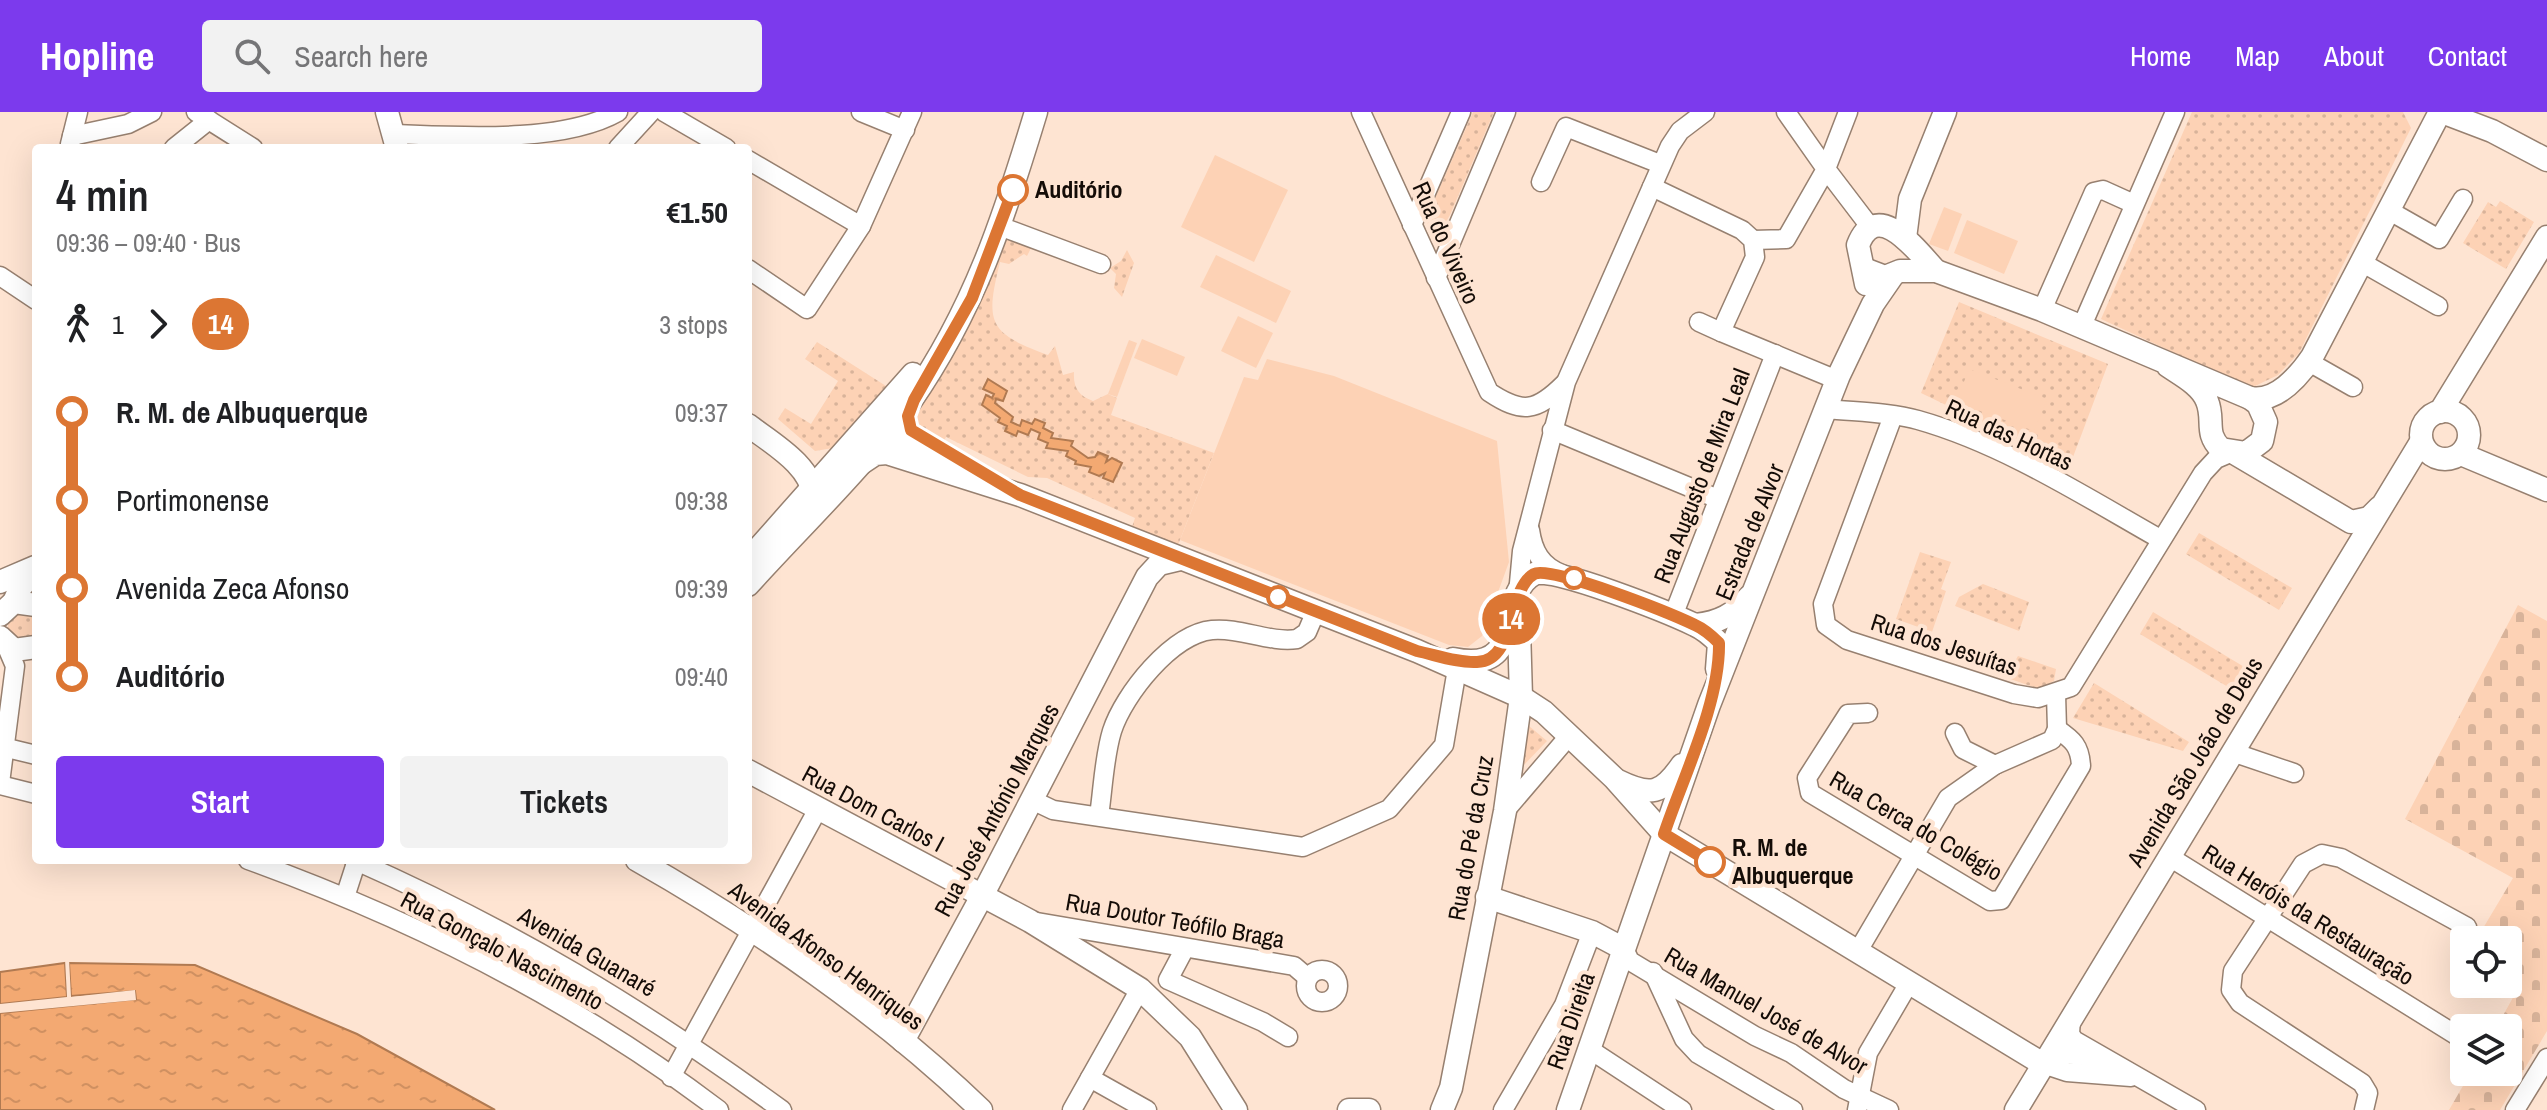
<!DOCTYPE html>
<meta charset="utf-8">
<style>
body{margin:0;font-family:"Archivo Narrow",sans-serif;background:#f2f2f2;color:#202124;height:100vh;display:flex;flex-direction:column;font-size:30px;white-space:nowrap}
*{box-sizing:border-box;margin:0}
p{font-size:26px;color:#757577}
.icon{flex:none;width:44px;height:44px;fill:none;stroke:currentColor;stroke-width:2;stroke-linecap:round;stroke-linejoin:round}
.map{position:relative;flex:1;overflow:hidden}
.sheet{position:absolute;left:32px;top:32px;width:720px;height:720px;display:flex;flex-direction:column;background:#fff;border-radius:8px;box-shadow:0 8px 32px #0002}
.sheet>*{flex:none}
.badge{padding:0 16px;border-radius:26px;font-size:28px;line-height:52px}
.tools{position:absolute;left:2450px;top:814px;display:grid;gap:16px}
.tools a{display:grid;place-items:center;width:72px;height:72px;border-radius:8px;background:#fff;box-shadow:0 8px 32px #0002;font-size:40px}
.map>.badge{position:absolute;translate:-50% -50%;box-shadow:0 0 0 4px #fff}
.legs{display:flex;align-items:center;gap:12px;height:88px;padding:0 24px;font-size:26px}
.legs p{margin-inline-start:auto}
.summary{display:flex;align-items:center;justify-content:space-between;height:136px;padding:0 24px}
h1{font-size:44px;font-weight:600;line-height:60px}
.cta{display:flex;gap:16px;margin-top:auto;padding:16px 24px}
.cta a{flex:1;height:92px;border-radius:8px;background:#7c3aed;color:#fff;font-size:32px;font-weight:600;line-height:92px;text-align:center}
.cta a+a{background:#f2f2f2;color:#202124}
ul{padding:0 24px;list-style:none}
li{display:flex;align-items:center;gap:28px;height:88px;font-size:30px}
li i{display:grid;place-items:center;width:12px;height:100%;margin:0 10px;background:currentColor}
li i::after{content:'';width:20px;height:20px;margin:-10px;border:6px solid;border-radius:50%;background:#fff}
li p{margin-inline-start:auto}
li:first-child i{background:linear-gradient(#0000 50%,currentColor 0)}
li:last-child i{background:linear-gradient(currentColor 50%,#0000 0)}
header{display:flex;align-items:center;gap:48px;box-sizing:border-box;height:112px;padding:0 40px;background:#7c3aed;color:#fff}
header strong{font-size:38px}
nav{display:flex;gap:44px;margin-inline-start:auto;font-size:28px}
.search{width:560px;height:72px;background:#f2f2f2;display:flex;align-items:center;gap:20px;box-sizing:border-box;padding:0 28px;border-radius:8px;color:#757577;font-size:30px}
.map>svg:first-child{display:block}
.green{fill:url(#green-dots)}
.cemetery{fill:url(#cemetery-stones)}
.pitch{fill:#fdd2b5}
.water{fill:url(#water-ripples);stroke:#b07a52;stroke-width:2}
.pier{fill:#fee4d2}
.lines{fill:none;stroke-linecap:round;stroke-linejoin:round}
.minor-casing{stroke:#978070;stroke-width:21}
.tertiary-casing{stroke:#978070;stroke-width:25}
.minor{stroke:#fff;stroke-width:18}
.tertiary{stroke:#fff;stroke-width:22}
.line-1-casing{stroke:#fff;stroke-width:18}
.line-1{stroke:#dc7633;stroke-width:12}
.stop-1-dot{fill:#fff;stroke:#dc7633;stroke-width:4}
.labels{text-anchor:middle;stroke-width:8;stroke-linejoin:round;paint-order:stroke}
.stop-label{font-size:24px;font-weight:bold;fill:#140c07;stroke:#fee4d2;text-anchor:start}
.street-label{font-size:24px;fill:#140c07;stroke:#fee4d2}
</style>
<header>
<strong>Hopline</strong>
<div class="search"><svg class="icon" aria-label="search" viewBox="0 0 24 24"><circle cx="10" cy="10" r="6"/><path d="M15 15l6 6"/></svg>Search here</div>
<nav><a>Home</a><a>Map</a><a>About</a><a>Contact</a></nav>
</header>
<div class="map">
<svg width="2547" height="998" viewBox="0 0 2547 998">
<defs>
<pattern id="green-dots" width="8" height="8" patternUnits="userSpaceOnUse" patternTransform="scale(2)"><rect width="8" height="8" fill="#fdd2b5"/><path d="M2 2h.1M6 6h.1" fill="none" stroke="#d8b39a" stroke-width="1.8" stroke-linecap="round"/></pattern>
<pattern id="cemetery-stones" width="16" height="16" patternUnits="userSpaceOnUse" patternTransform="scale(2)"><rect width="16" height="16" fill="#fdd2b5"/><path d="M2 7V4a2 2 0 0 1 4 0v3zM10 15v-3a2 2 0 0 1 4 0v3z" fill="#d8b39a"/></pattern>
<pattern id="water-ripples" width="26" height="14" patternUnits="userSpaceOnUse" patternTransform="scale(2)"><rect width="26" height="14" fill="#f3a972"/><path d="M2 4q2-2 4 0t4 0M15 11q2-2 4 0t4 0" fill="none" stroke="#cf9061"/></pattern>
</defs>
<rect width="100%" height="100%" fill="#fee4d2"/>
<g class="green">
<polygon points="1473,0 1494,0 1450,103 1441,119 1429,122 1427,105"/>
<polygon points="2192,0 2403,0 2411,16 2299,241 2278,263 2251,276 2101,207"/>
<polygon points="2500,89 2534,110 2506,157 2463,131 2488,90 2496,95"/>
<path d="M1007,124L1033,132L1027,144L1024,142L1009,152L1000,150C985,211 988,221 1048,243L1055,234L1063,263L1074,260C1073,276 1079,284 1093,289L1108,282L1117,286L1111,303L1214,341L1178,433L1132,415L1135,406L1047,366L1028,365L946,325L941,334C926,325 915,319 916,300Z"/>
<polygon points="1127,138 1134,151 1122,185 1114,176 1116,162 1110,156 1121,149"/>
<polygon points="1959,190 2108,252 2070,353 1921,281"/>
<polygon points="817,230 886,274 833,336 815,339 778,307 785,296 811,312 838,269 805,247"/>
<polygon points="2199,421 2292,476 2279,498 2186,442"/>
<polygon points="1920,440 1951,450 1941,477 1946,479 1932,520 1896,507"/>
<polygon points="1983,472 2029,490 2019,519 1955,494 1959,485"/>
<circle cx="22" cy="514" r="14"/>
<polygon points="2153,500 2246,556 2233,578 2140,522"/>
<polygon points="1987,539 2015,549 2018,544 2056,557 2054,569 2039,577 1982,557"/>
<polygon points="2094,571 2189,630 2183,639 2073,606"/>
<polygon points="1529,614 1547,629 1521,656"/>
</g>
<polygon class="cemetery" points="2518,493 2547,509 2547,919 2500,998 2449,998 2471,960 2508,960 2508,916 2496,916 2520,873 2508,865 2508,828 2476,828 2513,766 2405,707"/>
<g class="pitch">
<polygon points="1215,43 1288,78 1254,150 1181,115"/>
<polygon points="1944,95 1962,102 1948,139 1929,132"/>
<polygon points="1967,108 2018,129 2004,162 1954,141"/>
<polygon points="1216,143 1291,179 1276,211 1200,175"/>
<polygon points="1238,204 1273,221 1256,256 1221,239"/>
<polygon points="1142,227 1185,245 1177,264 1134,246"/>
<polygon points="1129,228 1137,231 1117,285 1108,282"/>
<polygon points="1267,247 1334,264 1497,329 1509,450 1482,524 1468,535 1449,533 1180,428 1244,265 1258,268"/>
<polygon points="1969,257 2047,287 2034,319 1956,290"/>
</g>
<g class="water">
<polygon points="988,267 1007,279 1003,289 996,287 995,291 1013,305 1011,310 1020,314 1022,308 1032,312 1035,307 1045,311 1043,316 1053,321 1051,326 1073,329 1071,334 1088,346 1095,345 1098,340 1108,344 1106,350 1112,346 1122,351 1113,370 1103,366 1105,361 1099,364 1089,360 1091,355 1075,352 1076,349 1066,344 1068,339 1046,336 1048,331 1038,327 1040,321 1031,317 1028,323 1018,319 1016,324 1005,319 1007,314 998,310 1000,306 982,293 986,283 992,286 994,282 983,277"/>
<polygon points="65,851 67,885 0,892 0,860"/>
<polygon points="69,851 195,853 357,922 495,998 0,998 0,901 136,887 135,879 71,884"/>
</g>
<polygon class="pier" points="65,847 69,847 71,885 135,878 136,888 0,901 0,897 132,884 0,896 0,892 67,885"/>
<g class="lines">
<defs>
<g id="minor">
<polyline points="196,0 253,36"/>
<polyline points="664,0 726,36"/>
<polyline points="861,0 905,18"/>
<path d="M1361,0L1489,280C1522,302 1536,300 1564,272"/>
<polyline points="1848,0 1826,57 1871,116"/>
<path d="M393,22C456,24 562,32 618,0"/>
<polyline points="72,24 128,12 152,0"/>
<polyline points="70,32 78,0"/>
<polyline points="174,36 209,8"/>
<polyline points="618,36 651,0"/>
<polyline points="748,48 861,114"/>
<polyline points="1541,70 1566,15 1660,52"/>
<polyline points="1652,75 1742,118 1753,128 1755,145 1721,220 1837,268"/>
<polyline points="2388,98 2439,127 2463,87"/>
<polyline points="1412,113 1461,0"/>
<polyline points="1002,115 1101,152"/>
<polyline points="1753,128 1786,127 1826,57 1786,0"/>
<polyline points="2361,150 2438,194"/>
<polyline points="748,157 807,197 861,114 912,0"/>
<polyline points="0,164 36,188"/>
<polyline points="1436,166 1506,0"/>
<polyline points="2042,198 2094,80 2103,78 2134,92"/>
<polyline points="1699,210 1721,220"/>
<polyline points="2081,216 2175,0"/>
<polyline points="2309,250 2353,275"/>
<path d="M1827,297C1856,300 1889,300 1918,308C2003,332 2084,384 2160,427"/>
<polyline points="1893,304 1823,492 1826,513 1847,528 2014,582 2038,586 2071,575 2203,361 2216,347 2230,341"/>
<polyline points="1552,318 1718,387"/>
<path d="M1530,418C1533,439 1541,454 1562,462"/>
<polyline points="1518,482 1522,439 1566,270 1670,34 1680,19 1705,0"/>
<polyline points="1673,504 1775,242"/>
<path d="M1868,601L1848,602L1807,666L1810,681L1990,789L2001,788L2081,654C2080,634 2073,628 2057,617"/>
<polyline points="1955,621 1963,637 1995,653"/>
<polyline points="7,636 36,643"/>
<polyline points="2232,640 2294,661"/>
<polyline points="0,671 15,554 6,533"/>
<polyline points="0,673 36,682"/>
<polyline points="1032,688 1053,698 1303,735 1389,697 1444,633 1457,557"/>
<polyline points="1505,699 1569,624"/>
<path d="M1099,704C1103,677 1104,645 1112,619C1124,582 1172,522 1212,518C1240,515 1269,531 1297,527L1307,520L1316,499"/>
<polyline points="2168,744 2464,928"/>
<path d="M248,748C414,808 578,891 719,998"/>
<path d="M354,748C513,818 642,896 782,998"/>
<polyline points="345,785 357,748"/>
<polyline points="1037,810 1294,854 1308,866"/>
<polyline points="1185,836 1168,868 1263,910 1288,925"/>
<polyline points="1624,837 1630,849 1755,924 1791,941 1844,977 1889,998"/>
<polyline points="1858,839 1948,686 1995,653 2052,628 2057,617 2056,582"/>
<circle cx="1322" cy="874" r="16"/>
<polyline points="1653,860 1684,927 1698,942 1793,998"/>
<polyline points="2071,906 2070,922 2074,928 2196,998"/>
<polyline points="1589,937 1682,998"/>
<polyline points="2043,952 2067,960 2131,965"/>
<polyline points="2043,952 2065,942 2102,946"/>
<polyline points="671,965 818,697"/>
<polyline points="1090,966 1147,998"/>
<polyline points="1072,998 1140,877"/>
<polyline points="1503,998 1564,893 1592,820"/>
<polyline points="1857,998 1868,941 1909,871"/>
<polyline points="2364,998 2368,981 2362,971 2240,891 2231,878 2233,859 2303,752 2322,742 2341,746 2467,815"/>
<polyline points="2515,998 2547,946"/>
</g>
<g id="tertiary">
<polyline points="387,0 397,36"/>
<polyline points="2442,0 2492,19 2547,48"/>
<polyline points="1905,126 1910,87 1945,0"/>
<path d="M1864,157L1885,165L1900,159H1936L2042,198L2250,286L2258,292L2266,310L2262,329L2246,341L2221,337C2204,321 2215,308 2207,289C2201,273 2181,263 2168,254"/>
<path d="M1866,172L1858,133C1877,84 1918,140 1936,159"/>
<path d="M2250,286C2276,291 2299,264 2312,245L2440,0"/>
<circle cx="2445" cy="323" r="24"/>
<polyline points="2440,300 2547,125"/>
<path d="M748,313C770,330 815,355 813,387"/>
<polyline points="876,323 895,322 948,346"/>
<polyline points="2236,342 2351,410 2369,406 2379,396"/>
<polyline points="2461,342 2547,378"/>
<polyline points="851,358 875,342 887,341 1020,383 1417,539 1521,585 1544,600 1614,666 1664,722 2043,952"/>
<polyline points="748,448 913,262"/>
<polyline points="0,470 35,455"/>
<path d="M748,473C800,415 866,353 910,290C974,198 1004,106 1036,0"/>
<polyline points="14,490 20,476 36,457"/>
<polyline points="0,503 14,490 36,493"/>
<path d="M1696,513C1720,510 1733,503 1749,485"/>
<polyline points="0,525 14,538 36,535"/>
<path d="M1453,547C1530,563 1494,483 1534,462C1552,453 1672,502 1695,513C1704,517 1712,524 1719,531L1717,557"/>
<polyline points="748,659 1030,809 1140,877 1190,925 1236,998"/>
<path d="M1618,669C1651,685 1662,682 1682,653"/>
<path d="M637,748C755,815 883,903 981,998"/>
<polyline points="1487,785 1592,820 1624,837"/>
<polyline points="903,929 982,784 1147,465 1159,452 1180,447"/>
<polyline points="1349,998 1369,998"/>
<polyline points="1442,998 1451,976 1505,699 1521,585 1518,482"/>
<polyline points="1568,998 1709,593 1839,263 1873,192 1893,163"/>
<polyline points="2016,998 2421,330"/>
</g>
</defs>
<use href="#minor" class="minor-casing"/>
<use href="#tertiary" class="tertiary-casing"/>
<use href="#minor" class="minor"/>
<use href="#tertiary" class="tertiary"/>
</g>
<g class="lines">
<defs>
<path id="line-1" d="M1013,78L972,186L914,288L908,304L911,318L1020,383L1417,539C1436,543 1457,551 1477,550C1517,549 1506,478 1534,462C1551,453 1672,502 1695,513C1704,517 1712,524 1719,531C1720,591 1683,665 1664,722L1710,750"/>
</defs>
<use href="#line-1" class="line-1-casing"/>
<use href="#line-1" class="line-1"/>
</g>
<g class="stop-1-dot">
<circle cx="1013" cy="78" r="14"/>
<circle cx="1574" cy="466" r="10"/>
<circle cx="1278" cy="485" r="10"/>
<circle cx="1710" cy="750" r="14"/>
</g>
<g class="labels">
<g class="stop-label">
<text x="1035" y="86">Auditório</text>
<text x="1732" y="744">R. M. de<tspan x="1732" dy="28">Albuquerque</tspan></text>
</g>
<g class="street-label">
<text transform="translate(1446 131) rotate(66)" y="8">Rua do Viveiro</text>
<text transform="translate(2009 323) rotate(25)" y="8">Rua das Hortas</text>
<text transform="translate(1702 364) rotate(-69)" y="8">Rua Augusto de Mira Leal</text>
<text transform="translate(1750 420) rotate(-68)" y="8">Estrada de Alvor</text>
<text transform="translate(1944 533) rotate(18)" y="8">Rua dos Jesuítas</text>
<text transform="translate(2195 650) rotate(-59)" y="8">Avenida São João de Deus</text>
<text transform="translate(873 697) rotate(28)" y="8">Rua Dom Carlos I</text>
<text transform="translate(997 698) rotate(-62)" y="8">Rua José António Marques</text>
<text transform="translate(1916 714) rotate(30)" y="8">Rua Cerca do Colégio</text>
<text transform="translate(1471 726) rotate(-80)" y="8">Rua do Pé da Cruz</text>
<text transform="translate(2308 803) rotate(32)" y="8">Rua Heróis da Restauração</text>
<text transform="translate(1175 809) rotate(10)" y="8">Rua Doutor Teófilo Braga</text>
<text transform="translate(502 839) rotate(28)" y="8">Rua Gonçalo Nascimento</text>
<text transform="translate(587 840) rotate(30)" y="8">Avenida Guanaré</text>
<text transform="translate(826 844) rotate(36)" y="8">Avenida Afonso Henriques</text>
<text transform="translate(1766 899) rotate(30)" y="8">Rua Manuel José de Alvor</text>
<text transform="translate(1571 909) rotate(-71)" y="8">Rua Direita</text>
</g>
</g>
</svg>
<div class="tools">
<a><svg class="icon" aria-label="locate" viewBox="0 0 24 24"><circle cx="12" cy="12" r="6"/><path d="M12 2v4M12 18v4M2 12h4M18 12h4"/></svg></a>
<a><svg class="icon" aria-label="layers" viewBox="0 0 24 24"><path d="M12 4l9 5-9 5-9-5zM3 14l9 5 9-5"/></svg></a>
</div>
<b class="badge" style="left:1511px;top:507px;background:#dc7633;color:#fff">14</b>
<section class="sheet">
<div class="summary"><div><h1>4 min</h1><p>09:36 – 09:40 · Bus</p></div><b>€1.50</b></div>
<div class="legs"><svg class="icon" aria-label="walk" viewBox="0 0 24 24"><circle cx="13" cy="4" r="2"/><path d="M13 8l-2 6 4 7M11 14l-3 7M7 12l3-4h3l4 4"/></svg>1<svg class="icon" aria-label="forward" viewBox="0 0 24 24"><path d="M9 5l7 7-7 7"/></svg><b class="badge" style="background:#dc7633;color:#fff">14</b><p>3 stops</p></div>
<ul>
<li><i style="color:#dc7633"></i><b>R. M. de Albuquerque</b><p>09:37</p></li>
<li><i style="color:#dc7633"></i><span>Portimonense</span><p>09:38</p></li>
<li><i style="color:#dc7633"></i><span>Avenida Zeca Afonso</span><p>09:39</p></li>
<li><i style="color:#dc7633"></i><b>Auditório</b><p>09:40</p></li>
</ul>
<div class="cta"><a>Start</a><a>Tickets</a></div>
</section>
</div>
